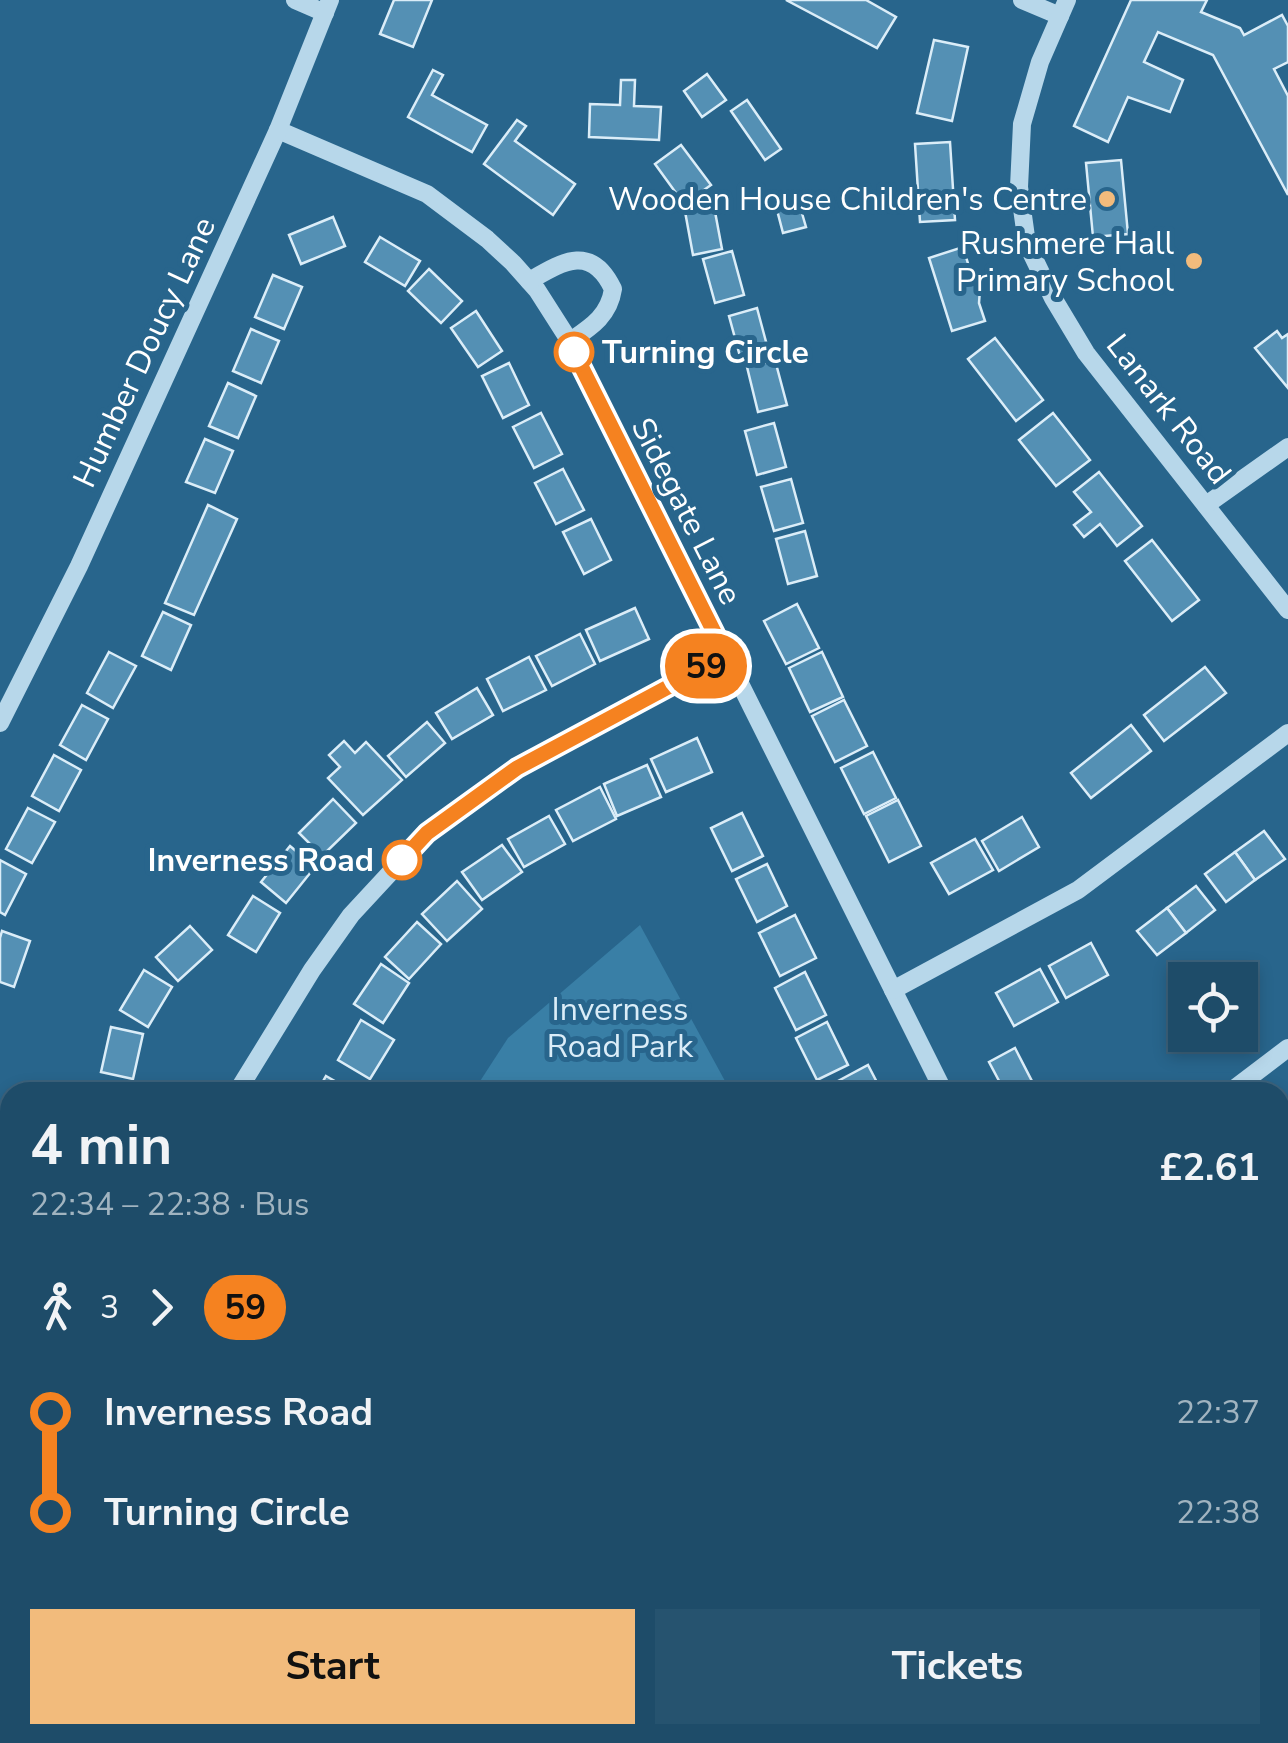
<!DOCTYPE html>
<meta charset="utf-8">
<style>
body{margin:0;font-family:"Nunito Sans",sans-serif;background:#26536f;color:#f1f3f6;height:100vh;display:flex;flex-direction:column;font-size:38px;white-space:nowrap}
*{box-sizing:border-box;margin:0}
p{font-size:32px;color:#a1b4c0}
.icon{flex:none;width:55px;height:55px;fill:none;stroke:currentColor;stroke-width:2;stroke-linecap:round;stroke-linejoin:round}
.map{position:relative;flex:1;overflow:hidden}
.side{position:absolute;left:0px;top:1082px;width:1290px;height:662px;display:flex;flex-direction:column;background:#1e4c69;border-radius:30px 30px 0 0;box-shadow:0 5px 15px #0003,0 0 0 2px #3c637d}
.side>*{flex:none}
.badge{padding:0 20px;border-radius:32px;font-size:35px;line-height:65px}
.controls{position:absolute;left:1168px;top:962px;display:grid;gap:20px}
.controls a{display:grid;place-items:center;width:90px;height:90px;border-radius:0px;background:#1e4c69;box-shadow:0 5px 15px #0003,0 0 0 2px #3c637d;font-size:50px}
.map>.badge{position:absolute;translate:-50% -50%;box-shadow:0 0 0 5px #fff}
.legs{display:flex;align-items:center;gap:15px;height:110px;padding:0 30px;font-size:32px}
.legs p{margin-inline-start:auto}
.head{display:flex;align-items:center;justify-content:space-between;height:170px;padding:0 30px}
h1{font-size:55px;font-weight:700;line-height:75px}
.primary-button{display:flex;gap:20px;margin-top:auto;padding:20px 30px}
.primary-button a{flex:1;height:115px;border-radius:0px;background:#f2bb7c;color:#111;font-size:40px;font-weight:700;line-height:115px;text-align:center}
.primary-button a+a{background:#26536f;color:#f1f3f6}
ul{padding:0 30px;list-style:none}
li{display:flex;align-items:center;gap:35px;height:100px;font-size:38px}
li i{display:grid;place-items:center;width:15px;height:100%;margin:0 12px;background:currentColor}
li i::after{content:'';width:25px;height:25px;margin:-12px;border:8px solid;border-radius:50%;background:#1e4c69}
li p{margin-inline-start:auto}
li:first-child i{background:linear-gradient(#0000 50%,currentColor 0)}
li:last-child i{background:linear-gradient(currentColor 50%,#0000 0)}
.map>svg:first-child{display:block}
.green{fill:#397fa6}
.building{fill:#5490b4;stroke:#dbedf8;stroke-width:2.5}
.lines{fill:none;stroke-linecap:round;stroke-linejoin:round}
.minor{stroke:#b7d7ea;stroke-width:18}
.line-1-casing{stroke:#fff;stroke-width:22}
.line-1{stroke:#f58220;stroke-width:15}
.poi-dot{fill:#f2bb7c;stroke:#28658c;stroke-width:4}
.stop-1-dot{fill:#fff;stroke:#f58220;stroke-width:5}
.labels{text-anchor:middle;stroke-width:10;stroke-linejoin:round;paint-order:stroke}
.poi-label{font-size:32px;fill:#fff;stroke:#28658c;text-anchor:end}
.street-label{font-size:32px;fill:#fff;stroke:#28658c}
.stop-label{font-size:32px;font-weight:bold;fill:#fff;stroke:#28658c;text-anchor:start}
.park-label{font-size:32px;fill:#dbedf8;stroke:#28658c}
</style>
<div class="map">
<svg width="1288" height="1743" viewBox="0 0 1288 1743">
<rect width="100%" height="100%" fill="#28658c"/>
<polygon class="green" points="640,925 731,1092 473,1092 508,1038"/>
<g class="building">
<polygon points="394,0 432,0 413,47 380,34"/>
<polygon points="786,0 866,0 896,17 877,48"/>
<polygon points="1131,0 1207,0 1201,12 1240,28 1244,35 1282,15 1288,26 1288,62 1274,69 1288,96 1288,195 1213,55 1158,32 1144,62 1183,80 1170,112 1128,97 1108,142 1074,126"/>
<polygon points="934,40 968,47 952,121 917,113"/>
<polygon points="433,70 443,75 432,95 487,125 472,152 408,117"/>
<polygon points="707,74 726,100 702,117 684,91"/>
<polygon points="621,80 635,80 634,106 661,107 659,140 589,137 590,104 620,105"/>
<polygon points="747,100 781,149 765,160 731,111"/>
<polygon points="517,120 526,126 515,141 575,184 553,215 484,164"/>
<polygon points="950,142 955,220 920,222 915,144"/>
<polygon points="681,145 711,185 684,204 655,164"/>
<polygon points="1121,160 1128,234 1093,237 1086,163"/>
<polygon points="713,201 722,249 693,255 684,206"/>
<polygon points="799,203 806,227 783,233 777,210"/>
<polygon points="333,217 345,246 301,264 289,235"/>
<polygon points="380,237 420,261 405,286 365,262"/>
<polygon points="963,247 973,280 980,289 979,303 985,321 952,331 929,258"/>
<polygon points="732,251 744,295 715,303 703,259"/>
<polygon points="429,269 462,301 441,323 408,291"/>
<polygon points="273,275 302,287 284,329 255,317"/>
<polygon points="757,308 769,353 741,360 729,316"/>
<polygon points="476,311 502,351 478,367 451,328"/>
<polygon points="251,329 279,341 261,383 233,371"/>
<polygon points="1277,331 1282,338 1288,334 1288,388 1255,348"/>
<polygon points="995,338 1043,400 1016,421 968,359"/>
<polygon points="775,360 787,405 758,412 747,367"/>
<polygon points="509,363 529,405 503,418 482,376"/>
<polygon points="228,383 256,396 238,438 209,426"/>
<polygon points="541,413 562,454 534,468 513,427"/>
<polygon points="1053,413 1090,460 1056,486 1019,440"/>
<polygon points="774,423 786,467 757,475 745,431"/>
<polygon points="205,439 233,451 215,493 186,482"/>
<polygon points="563,469 584,510 556,524 535,483"/>
<polygon points="1099,472 1142,526 1117,546 1100,524 1084,537 1074,525 1091,512 1074,492"/>
<polygon points="791,479 803,523 774,531 761,487"/>
<polygon points="208,505 237,519 194,615 165,603"/>
<polygon points="591,519 611,560 584,574 563,532"/>
<polygon points="805,531 817,576 788,584 776,539"/>
<polygon points="1152,540 1199,600 1172,621 1125,561"/>
<polygon points="797,604 819,648 786,664 764,621"/>
<polygon points="635,608 649,639 600,661 586,630"/>
<polygon points="163,612 191,625 171,670 142,656"/>
<polygon points="580,634 595,664 552,686 536,656"/>
<polygon points="109,652 136,666 113,708 87,693"/>
<polygon points="822,652 843,697 810,712 789,668"/>
<polygon points="529,657 546,690 503,711 487,679"/>
<polygon points="1205,667 1226,693 1164,741 1144,715"/>
<polygon points="477,688 493,715 452,739 436,713"/>
<polygon points="844,700 867,746 835,762 812,716"/>
<polygon points="82,705 108,719 86,760 60,745"/>
<polygon points="427,722 445,743 406,777 388,756"/>
<polygon points="1131,725 1151,751 1091,798 1071,773"/>
<polygon points="697,738 712,772 666,792 651,759"/>
<polygon points="344,741 355,753 366,742 402,780 363,815 328,778 340,767 329,755"/>
<polygon points="873,752 896,798 864,814 841,768"/>
<polygon points="54,755 81,770 59,811 32,796"/>
<polygon points="647,765 661,797 617,816 604,784"/>
<polygon points="600,787 616,819 573,841 556,810"/>
<polygon points="333,799 356,823 322,856 299,833"/>
<polygon points="898,800 921,846 889,862 866,816"/>
<polygon points="28,808 55,822 32,863 6,849"/>
<polygon points="742,813 763,856 732,871 711,828"/>
<polygon points="549,816 565,844 524,867 508,839"/>
<polygon points="1022,817 1039,847 999,871 982,841"/>
<polygon points="1264,831 1285,859 1255,880 1235,852"/>
<polygon points="975,839 993,870 949,894 931,863"/>
<polygon points="502,845 522,872 482,900 462,872"/>
<polygon points="290,846 315,867 286,903 261,882"/>
<polygon points="1235,852 1255,880 1226,902 1205,874"/>
<polygon points="0,860 26,874 5,915 0,912"/>
<polygon points="767,864 787,906 757,922 736,879"/>
<polygon points="457,881 482,909 447,941 422,914"/>
<polygon points="1196,886 1215,910 1186,933 1167,908"/>
<polygon points="253,896 280,913 256,952 228,935"/>
<polygon points="1167,908 1186,933 1157,955 1137,931"/>
<polygon points="795,915 816,958 780,976 759,933"/>
<polygon points="417,922 441,944 409,979 385,957"/>
<polygon points="190,926 212,950 178,981 156,957"/>
<polygon points="2,931 30,941 14,987 0,982 0,938"/>
<polygon points="1091,943 1108,975 1066,998 1049,966"/>
<polygon points="381,964 409,983 383,1023 354,1004"/>
<polygon points="1040,969 1058,1002 1014,1026 996,993"/>
<polygon points="144,970 172,987 148,1027 120,1010"/>
<polygon points="805,972 826,1015 796,1030 775,988"/>
<polygon points="361,1020 394,1040 370,1079 338,1060"/>
<polygon points="827,1022 848,1065 817,1080 796,1038"/>
<polygon points="111,1027 143,1034 133,1079 101,1072"/>
<polygon points="1015,1048 1036,1089 1029,1092 1005,1092 989,1062"/>
<polygon points="868,1065 882,1092 843,1092 838,1081"/>
<polygon points="326,1076 354,1092 317,1092"/>
<polygon points="1280,1148 1288,1158 1288,1194 1280,1200"/>
<polygon points="10,1263 10,1299 0,1293 0,1280"/>
<polygon points="0,1312 10,1318 10,1325 0,1342"/>
<polygon points="1283,1486 1288,1492 1288,1523 1280,1530 1280,1488"/>
<polygon points="1288,1534 1288,1579 1280,1586 1280,1542"/>
<polygon points="1288,1579 1288,1607 1280,1598 1280,1586"/>
<polygon points="0,1595 10,1601 10,1637 0,1653"/>
<polygon points="89,1735 120,1735 115,1743 102,1743"/>
<polygon points="589,1735 601,1735 608,1743 580,1743"/>
<polygon points="623,1735 672,1735 664,1743 630,1743"/>
<polygon points="876,1735 916,1735 921,1742 881,1743"/>
<polygon points="1132,1735 1195,1735 1185,1743 1122,1743"/>
</g>
<g class="lines">
<g class="minor">
<polyline points="295,0 325,13"/>
<polyline points="1022,0 1060,16"/>
<polyline points="1067,0 1040,62 1022,124 1019,187 1027,244 1053,298 1086,353 1288,610"/>
<polyline points="278,130 427,194 487,239 513,263 537,290 567,337 944,1092"/>
<path d="M529,281C562,262 591,243 613,289C609,316 591,327 569,342"/>
<polyline points="1206,505 1288,447"/>
<polyline points="0,723 79,566 278,130 330,0"/>
<polyline points="893,990 1078,890 1288,733"/>
<polyline points="237,1092 312,970 351,915 427,833 517,768 726,655"/>
<polyline points="1230,1092 1288,1048"/>
<polyline points="1280,1116 1288,1113"/>
<polyline points="0,1479 10,1463"/>
<polyline points="1280,1735 1285,1743"/>
<polyline points="719,1743 728,1735"/>
</g>
</g>
<g class="lines">
<defs>
<polyline id="line-1" points="402,860 427,833 517,768 726,656 574,352"/>
</defs>
<use href="#line-1" class="line-1-casing"/>
<use href="#line-1" class="line-1"/>
</g>
<g class="poi-dot">
<circle cx="1107" cy="199" r="10"/>
<circle cx="1194" cy="261" r="10"/>
</g>
<g class="stop-1-dot">
<circle cx="574" cy="352" r="18"/>
<circle cx="402" cy="860" r="18"/>
</g>
<g class="labels">
<g class="poi-label">
<text x="1087" y="210">Wooden House Children's Centre</text>
<text x="1174" y="254">Rushmere Hall<tspan x="1174" dy="37">Primary School</tspan></text>
</g>
<g class="street-label">
<text transform="translate(144 352) rotate(-65)" y="11">Humber Doucy Lane</text>
<text transform="translate(1169 409) rotate(52)" y="11">Lanark Road</text>
<text transform="translate(687 511) rotate(63)" y="11">Sidegate Lane</text>
</g>
<g class="stop-label">
<text x="602" y="363">Turning Circle</text>
<text x="374" y="871" text-anchor="end">Inverness Road</text>
</g>
<g class="park-label">
<text x="620" y="1020">Inverness<tspan x="620" dy="37">Road Park</tspan></text>
</g>
</g>
</svg>
<div class="controls">
<a><svg class="icon" aria-label="locate" viewBox="0 0 24 24"><circle cx="12" cy="12" r="6"/><path d="M12 2v4M12 18v4M2 12h4M18 12h4"/></svg></a>
</div>
<b class="badge" style="left:706px;top:666px;background:#f58220;color:#111">59</b>
<section class="side">
<div class="head"><div><h1>4 min</h1><p>22:34 – 22:38 · Bus</p></div><b>£2.61</b></div>
<div class="legs"><svg class="icon" aria-label="walk" viewBox="0 0 24 24"><circle cx="13" cy="4" r="2"/><path d="M13 8l-2 6 4 7M11 14l-3 7M7 12l3-4h3l4 4"/></svg>3<svg class="icon" aria-label="forward" viewBox="0 0 24 24"><path d="M9 5l7 7-7 7"/></svg><b class="badge" style="background:#f58220;color:#111">59</b></div>
<ul>
<li><i style="color:#f58220"></i><b>Inverness Road</b><p>22:37</p></li>
<li><i style="color:#f58220"></i><b>Turning Circle</b><p>22:38</p></li>
</ul>
<div class="primary-button"><a>Start</a><a>Tickets</a></div>
</section>
</div>
